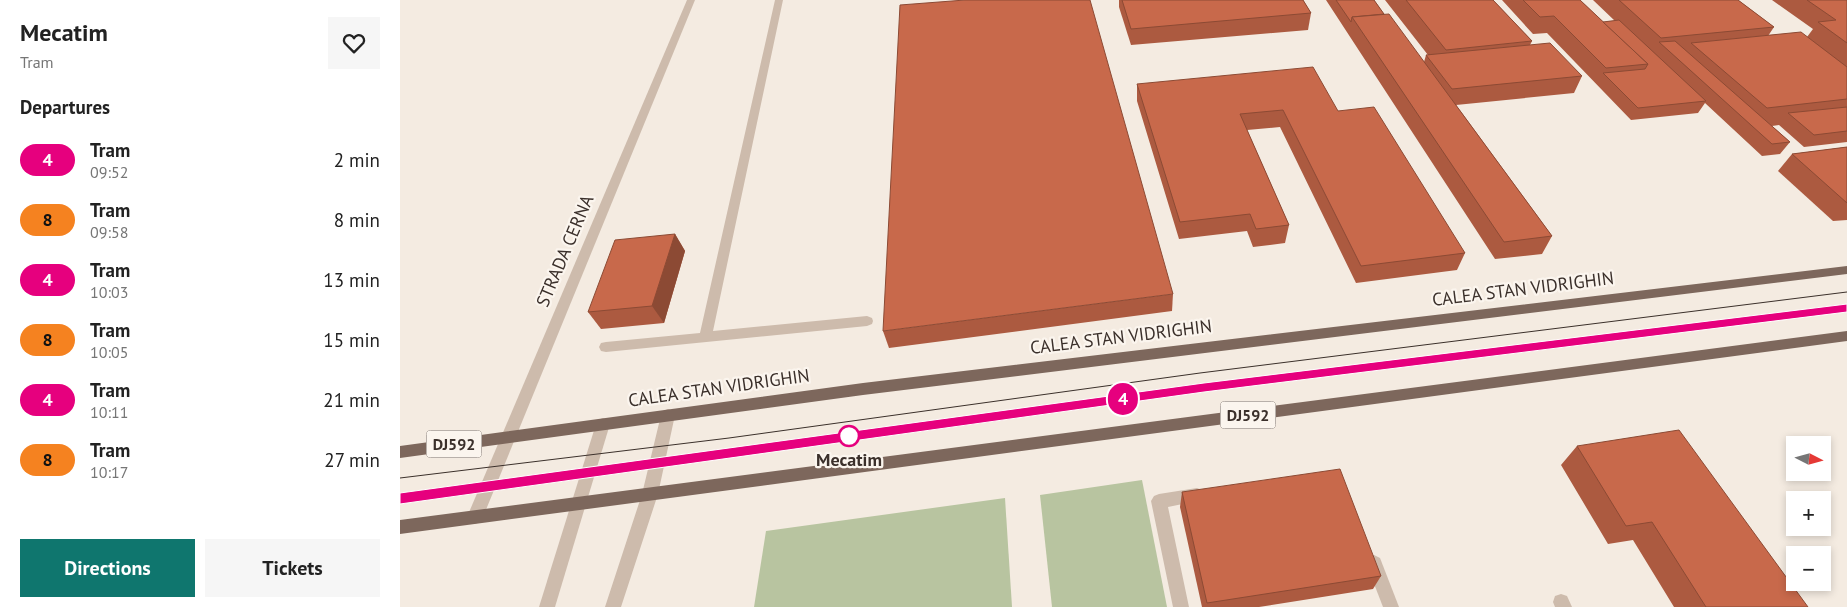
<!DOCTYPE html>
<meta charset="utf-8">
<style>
body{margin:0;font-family:"PT Sans",sans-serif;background:#f6f6f6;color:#222;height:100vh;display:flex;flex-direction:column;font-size:19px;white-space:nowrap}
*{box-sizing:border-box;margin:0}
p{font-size:16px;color:#767676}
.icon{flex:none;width:28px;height:28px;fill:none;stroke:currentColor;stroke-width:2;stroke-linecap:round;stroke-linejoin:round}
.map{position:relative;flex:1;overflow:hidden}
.drawer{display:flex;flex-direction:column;background:#fff;width:400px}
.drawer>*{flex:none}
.badge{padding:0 10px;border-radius:16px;font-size:18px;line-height:32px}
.needle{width:32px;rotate:96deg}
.fabs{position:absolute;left:1386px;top:436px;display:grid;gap:10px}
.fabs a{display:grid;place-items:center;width:45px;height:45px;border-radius:0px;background:#fff;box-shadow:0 2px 8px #0003;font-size:25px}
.map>.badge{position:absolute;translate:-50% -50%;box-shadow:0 0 0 2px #fff}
h2{padding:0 20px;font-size:19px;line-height:45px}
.round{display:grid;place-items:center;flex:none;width:52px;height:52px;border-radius:0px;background:#f6f6f6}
.summary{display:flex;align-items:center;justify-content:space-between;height:85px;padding:0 20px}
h1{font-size:24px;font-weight:700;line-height:38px}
.primary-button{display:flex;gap:10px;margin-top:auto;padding:10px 20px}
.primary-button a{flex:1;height:58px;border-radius:0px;background:#0f766e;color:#fff;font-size:20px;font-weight:700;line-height:58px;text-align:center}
.primary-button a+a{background:#f6f6f6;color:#222}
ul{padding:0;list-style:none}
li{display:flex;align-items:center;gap:15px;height:60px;padding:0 20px}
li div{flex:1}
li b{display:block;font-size:19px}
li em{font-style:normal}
li .badge{min-width:55px;font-weight:700;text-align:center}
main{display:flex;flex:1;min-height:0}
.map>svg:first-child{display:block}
.green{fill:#b8c4a0}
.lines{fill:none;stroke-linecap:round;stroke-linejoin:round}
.lane{fill:#cdbbac;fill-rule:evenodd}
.street{fill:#cdbbac;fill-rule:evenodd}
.primary{fill:#7d675c;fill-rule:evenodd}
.tram{stroke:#3b302b;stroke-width:1}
.wall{fill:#ac5a40}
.shaded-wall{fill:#8c4a34}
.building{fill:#c8694b;stroke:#8c4a34}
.line{fill:#e6007e;stroke:#fff}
.stop-dot{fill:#fff;stroke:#e6007e;stroke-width:2.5}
.labels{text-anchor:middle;stroke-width:4.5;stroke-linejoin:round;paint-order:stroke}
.shield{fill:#fbf5ee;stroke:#756b66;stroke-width:1}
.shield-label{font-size:16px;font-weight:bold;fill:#3b302b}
.street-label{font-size:18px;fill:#3b302b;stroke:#fbf5ee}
.stop-label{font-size:18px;font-weight:bold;fill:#3b302b;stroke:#fbf5ee}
</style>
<main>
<section class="drawer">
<div class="summary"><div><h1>Mecatim</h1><p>Tram</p></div><a class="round"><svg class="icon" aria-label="heart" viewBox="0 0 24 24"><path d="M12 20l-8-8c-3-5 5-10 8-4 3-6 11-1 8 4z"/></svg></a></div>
<h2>Departures</h2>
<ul>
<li><span class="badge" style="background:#e6007e;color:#fff">4</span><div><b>Tram</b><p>09:52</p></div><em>2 min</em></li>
<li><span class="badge" style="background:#f58220;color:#111">8</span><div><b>Tram</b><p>09:58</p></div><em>8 min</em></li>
<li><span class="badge" style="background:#e6007e;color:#fff">4</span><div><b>Tram</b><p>10:03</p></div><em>13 min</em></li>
<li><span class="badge" style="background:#f58220;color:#111">8</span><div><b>Tram</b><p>10:05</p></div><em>15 min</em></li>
<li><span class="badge" style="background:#e6007e;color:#fff">4</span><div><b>Tram</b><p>10:11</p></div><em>21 min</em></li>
<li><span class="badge" style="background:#f58220;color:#111">8</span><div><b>Tram</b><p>10:17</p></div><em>27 min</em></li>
</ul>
<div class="primary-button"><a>Directions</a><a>Tickets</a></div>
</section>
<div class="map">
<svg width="1447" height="607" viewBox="0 0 1447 607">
<rect width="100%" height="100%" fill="#f4ebe1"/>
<g class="green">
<polygon points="742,480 767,607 652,607 640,495"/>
<polygon points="605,498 612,607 354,607 366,531"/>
</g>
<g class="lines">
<g class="lane">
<polygon points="375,0 383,0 313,331 467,316 472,318 473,321 472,324 467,326 206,352 201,351 199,347 201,343 206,342 300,333"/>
<polygon points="797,488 802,490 805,495 802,500 768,507 789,607 773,607 751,501 754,496 759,494"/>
<polygon points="974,555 980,558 999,607 983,607 966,563 968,558"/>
<polygon points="1161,594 1167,596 1172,607 1155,607 1153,602 1155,596"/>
</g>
<g class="street">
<polygon points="287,0 295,0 83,517 80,522 75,524 70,522 67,517"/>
<polygon points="268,409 273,411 275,415 258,494 221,607 205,607 242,494 261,415 263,411"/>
<polygon points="203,418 208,420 210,424 155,607 139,607 196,424 198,420"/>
</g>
<g class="primary">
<polygon points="1447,266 1447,274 463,395 0,458 0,446 463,383"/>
<polygon points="1447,331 1447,341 0,534 0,520"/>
</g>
<g class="tram">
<polyline points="0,478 329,438 800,373 1447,292"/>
<polyline points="0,498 804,387 1447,308"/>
</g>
</g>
<g class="wall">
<polygon points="719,0 903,0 911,13 908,30 731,45 719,7"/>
<polygon points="926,0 974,0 984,14 1024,62 1026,55 1028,55 985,0 1093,0 1132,41 1130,45 1182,76 1174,93 1056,105 1152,236 1142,254 1095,259"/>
<polygon points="1102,0 1180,0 1203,22 1215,21 1193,0 1338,0 1374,27 1368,36 1407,37 1413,29 1372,0 1447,0 1447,142 1404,147 1379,125 1372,126 1390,142 1380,154 1362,156 1305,103 1298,113 1231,120 1147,33 1133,34"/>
<polygon points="737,84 938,111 1065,253 1057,270 956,283 880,127 847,130 889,225 885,243 853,247 847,231 779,239 737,101"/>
<polygon points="1447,147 1447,220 1433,221 1378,171 1392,154"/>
<polygon points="275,234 285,251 264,323 201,329 188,312"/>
<polygon points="773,294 772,311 489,348 483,331"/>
<polygon points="1177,446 1408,607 1274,607 1233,540 1208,544 1161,465"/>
<polygon points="782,492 981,576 973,589 859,607 802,607 780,507"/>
</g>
<polygon class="shaded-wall" points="275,234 285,251 264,323 252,306"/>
<g class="building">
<polygon points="565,0 690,0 773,294 483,331 500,5"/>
<polygon points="722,0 903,0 911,13 731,29"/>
<polygon points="936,0 974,0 984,14 952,17 951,22"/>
<polygon points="1006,0 1093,0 1132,41 1046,50"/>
<polygon points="1123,0 1180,0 1248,64 1206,68 1154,16 1140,17"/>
<polygon points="1219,0 1338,0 1374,27 1261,38"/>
<polygon points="1407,0 1447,0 1447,43 1418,22 1436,20"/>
<polygon points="989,14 1152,236 1104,242 952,17"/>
<polygon points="1219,20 1306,101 1238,108 1203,73 1245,69 1248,64 1203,22"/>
<polygon points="1401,32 1447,67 1447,99 1367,108 1291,43"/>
<polygon points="1275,41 1390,142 1372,144 1259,42"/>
<polygon points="1150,43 1182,76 1052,89 1026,55"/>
<polygon points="913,67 938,111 974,107 1065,253 961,266 883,110 840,114 889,225 856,229 850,214 780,222 737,84"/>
<polygon points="1447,107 1447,131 1414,135 1388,113"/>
<polygon points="1447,147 1447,203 1392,154"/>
<polygon points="275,234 252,306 188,312 215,240"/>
<polygon points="1279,430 1408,607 1306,607 1252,522 1226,526 1177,446"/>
<polygon points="940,469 981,576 807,603 782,492"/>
</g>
<polygon class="line" points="1447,304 1447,312 804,392 0,504 0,493 804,383"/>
<circle class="stop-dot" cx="449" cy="436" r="10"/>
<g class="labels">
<g class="shield">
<rect x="820.5" y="401.5" width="55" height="27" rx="4"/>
<rect x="26.5" y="430.5" width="55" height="27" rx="4"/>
</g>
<g class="shield-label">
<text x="848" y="421">DJ592</text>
<text x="54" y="450">DJ592</text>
</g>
<g class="street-label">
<text transform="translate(165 251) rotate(-67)" y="6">STRADA CERNA</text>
<text transform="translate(1123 289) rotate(-7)" y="6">CALEA STAN VIDRIGHIN</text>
<text transform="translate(721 337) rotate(-7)" y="6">CALEA STAN VIDRIGHIN</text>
<text transform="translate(319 388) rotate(-8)" y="6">CALEA STAN VIDRIGHIN</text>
</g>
<g class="stop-label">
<text x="449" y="466">Mecatim</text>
</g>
</g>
</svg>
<div class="fabs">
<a><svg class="needle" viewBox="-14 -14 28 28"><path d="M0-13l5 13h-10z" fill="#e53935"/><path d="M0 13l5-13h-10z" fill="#767676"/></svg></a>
<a>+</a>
<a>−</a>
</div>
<b class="badge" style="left:723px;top:399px;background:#e6007e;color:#fff">4</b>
</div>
</main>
